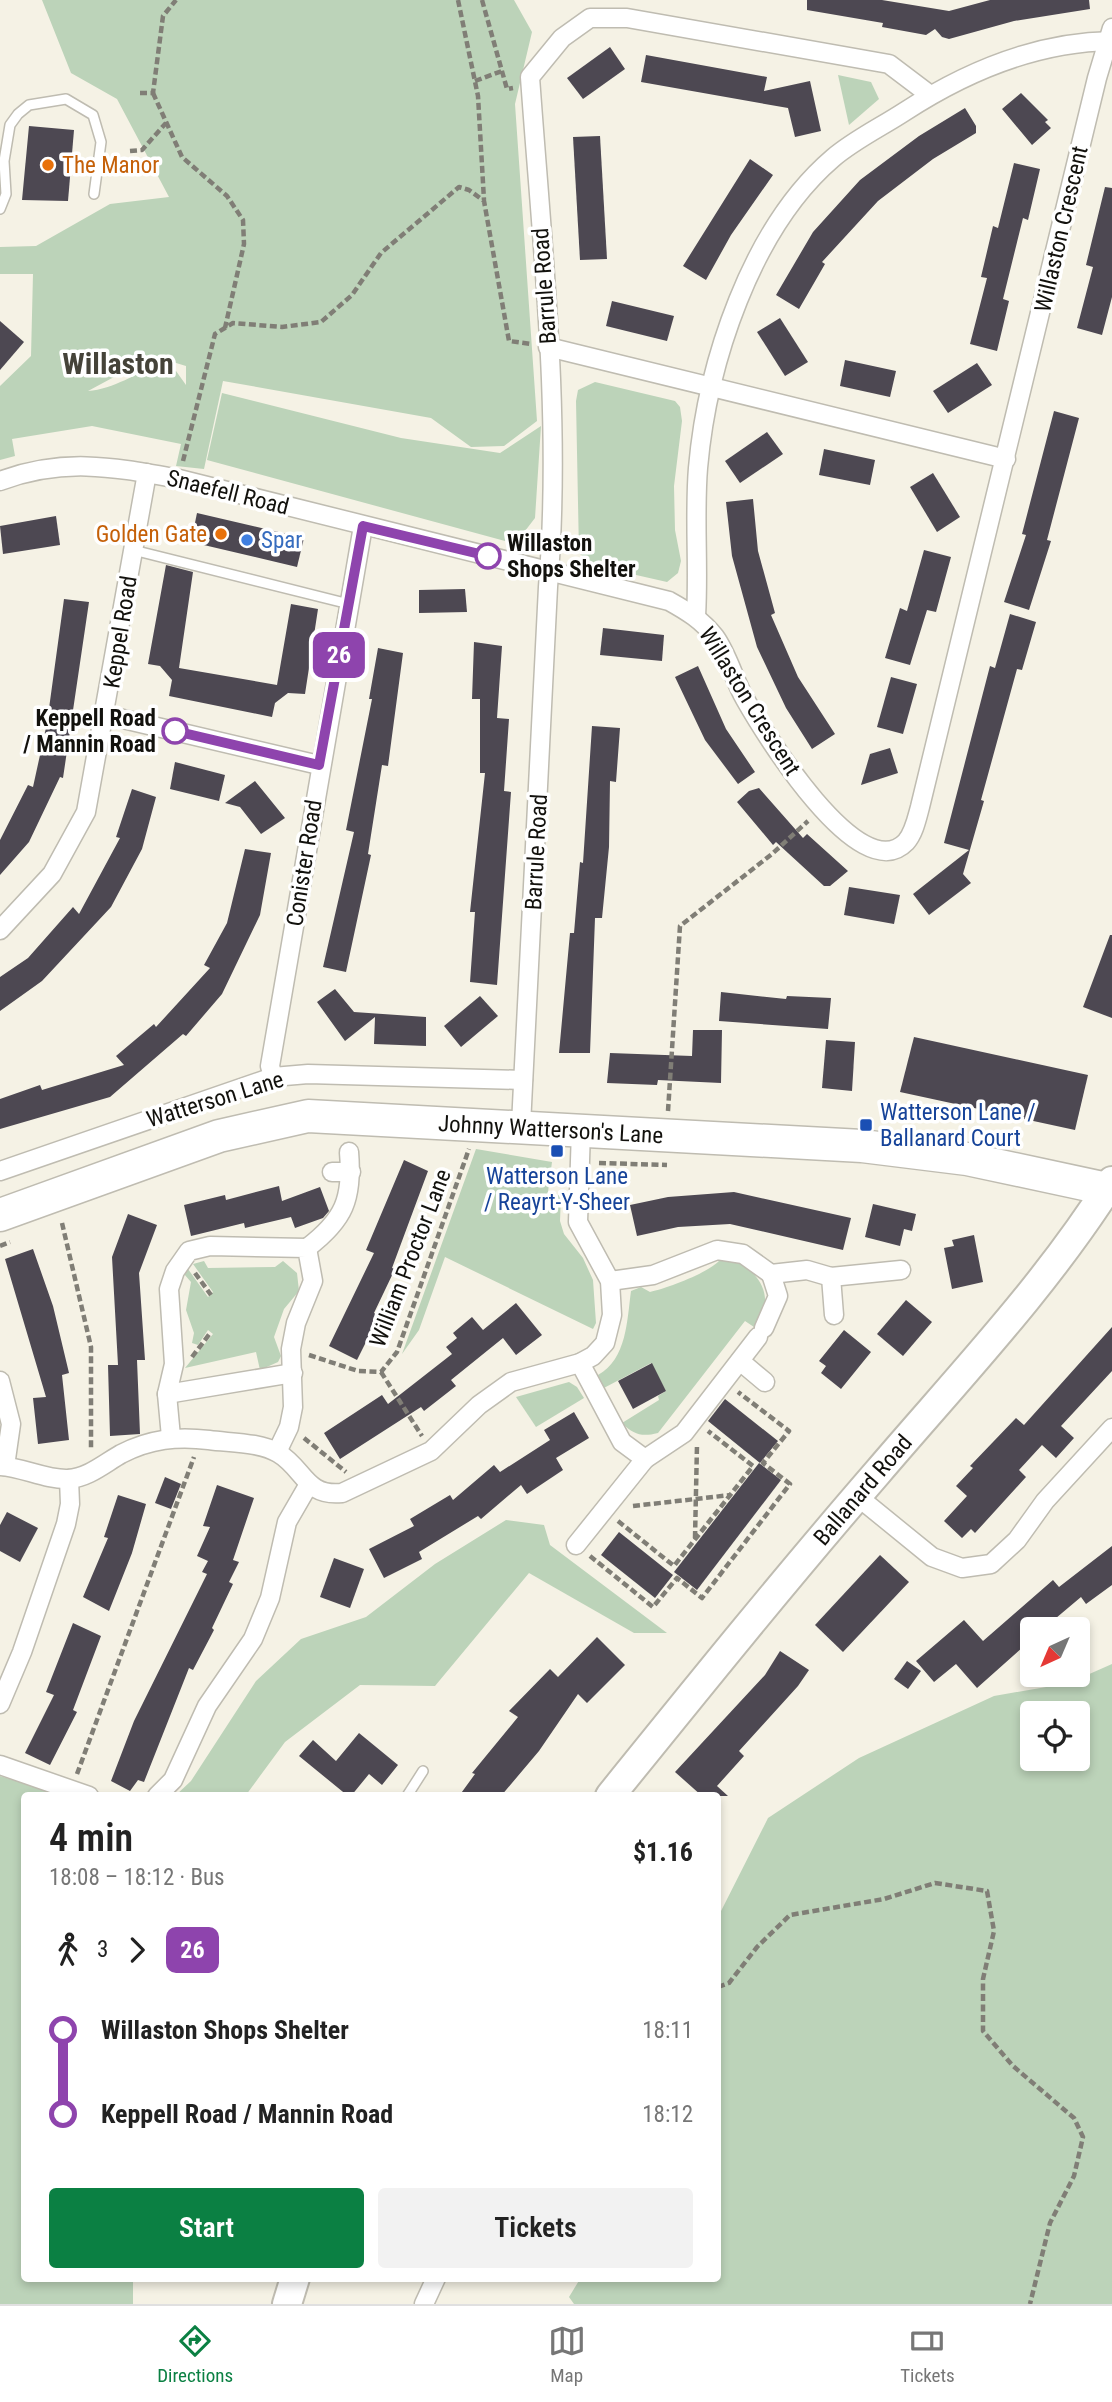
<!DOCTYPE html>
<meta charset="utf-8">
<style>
body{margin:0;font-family:"Roboto Condensed",sans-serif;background:#f2f2f2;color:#222;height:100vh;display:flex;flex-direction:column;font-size:26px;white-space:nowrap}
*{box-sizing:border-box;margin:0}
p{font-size:23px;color:#767676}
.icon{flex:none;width:38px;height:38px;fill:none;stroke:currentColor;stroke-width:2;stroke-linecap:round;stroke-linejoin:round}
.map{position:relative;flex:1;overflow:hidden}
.details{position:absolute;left:21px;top:1792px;width:700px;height:490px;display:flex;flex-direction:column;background:#fff;border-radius:7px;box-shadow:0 4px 10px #0003}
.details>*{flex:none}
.badge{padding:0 14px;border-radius:10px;font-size:24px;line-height:46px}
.needle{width:46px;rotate:224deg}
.fabs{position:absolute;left:1020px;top:1617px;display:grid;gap:14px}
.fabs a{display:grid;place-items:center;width:70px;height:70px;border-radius:7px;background:#fff;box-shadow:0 4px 10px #0003;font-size:35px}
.map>.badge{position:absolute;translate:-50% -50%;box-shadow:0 0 0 4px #fff}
.legs{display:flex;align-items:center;gap:10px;height:77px;padding:0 28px;font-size:23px}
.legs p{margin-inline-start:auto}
.headline{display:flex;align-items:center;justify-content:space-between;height:119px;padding:0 28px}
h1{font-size:38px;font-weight:600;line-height:52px}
.primary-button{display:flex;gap:14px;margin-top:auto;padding:14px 28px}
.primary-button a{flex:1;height:80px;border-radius:7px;background:#0b8043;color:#fff;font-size:28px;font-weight:600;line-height:80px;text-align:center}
.primary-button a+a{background:#f2f2f2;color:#222}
ul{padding:0 28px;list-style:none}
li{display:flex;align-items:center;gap:24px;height:84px;font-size:26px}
li i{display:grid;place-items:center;width:10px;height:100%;margin:0 9px;background:currentColor}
li i::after{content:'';width:18px;height:18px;margin:-9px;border:5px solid;border-radius:50%;background:#fff}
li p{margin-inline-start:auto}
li:first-child i{background:linear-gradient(#0000 50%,currentColor 0)}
li:last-child i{background:linear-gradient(currentColor 50%,#0000 0)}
.tabs{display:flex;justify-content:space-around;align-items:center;height:98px;border-top:2px solid #e0e0e0;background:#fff;font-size:19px;color:#767676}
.tabs a{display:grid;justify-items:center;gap:4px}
.tabs .active{color:#0b8043}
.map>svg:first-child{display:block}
.green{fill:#bcd3b9;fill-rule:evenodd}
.building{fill:#4d4852}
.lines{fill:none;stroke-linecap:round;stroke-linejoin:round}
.lane-casing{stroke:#bfbcb1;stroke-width:12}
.street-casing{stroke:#bfbcb1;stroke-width:21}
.primary-casing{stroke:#bfbcb1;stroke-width:32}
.highway-casing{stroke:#bfbcb1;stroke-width:35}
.path{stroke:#807e76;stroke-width:4.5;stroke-dasharray:7 3.5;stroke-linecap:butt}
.lane{stroke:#fff;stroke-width:9}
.street{stroke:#fff;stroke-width:18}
.primary{stroke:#fff;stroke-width:28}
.highway{stroke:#fff;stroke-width:32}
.line-1-casing{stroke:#fff;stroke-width:16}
.line-1{stroke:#8e44ad;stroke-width:10}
.food-dot{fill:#e8710a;stroke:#fff;stroke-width:2.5}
.shop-dot{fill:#3f7fe0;stroke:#fff;stroke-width:2.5}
.stop-1-dot{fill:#fff;stroke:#8e44ad;stroke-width:3.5}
.transit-dot{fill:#1a4fb4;stroke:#fff;stroke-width:2.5}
.labels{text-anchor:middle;stroke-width:7;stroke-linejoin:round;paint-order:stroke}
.food-label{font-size:23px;fill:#c56008;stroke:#fff;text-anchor:start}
.street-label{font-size:23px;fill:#12110d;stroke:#fff}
.shop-label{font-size:23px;fill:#366cbe;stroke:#fff;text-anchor:start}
.stop-label{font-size:23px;font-weight:bold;fill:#12110d;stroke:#fff;text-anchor:start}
.transit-label{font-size:23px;fill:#164399;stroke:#fff;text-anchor:start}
.district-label{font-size:30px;font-weight:bold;fill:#454339;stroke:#fff}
</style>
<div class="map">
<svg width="1112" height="2304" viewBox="0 0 1112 2304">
<rect width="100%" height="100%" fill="#f5f2e5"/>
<g class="green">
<path d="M42,0H514L532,32L515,104L537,421L504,446L471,447L431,418L223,381L204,469L176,466L181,444L92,426L12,439L15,456L0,460V386L31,356L33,274H0V247L36,246L110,204L169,197L117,99L71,73ZM153,356L186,366V385L176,371L161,364C136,373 114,389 88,391Z"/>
<polygon points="838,75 871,82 879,99 849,125"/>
<polygon points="595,382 675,401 680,407 682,421 674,486 675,530 681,561 678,573 667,582 592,565 579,553 576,401 578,390"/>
<polygon points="222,393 401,438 500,453 541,426 535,518 525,531 505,541 207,460"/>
<polygon points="476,1149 552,1162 548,1192 561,1196 560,1221 564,1234 583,1258 593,1280 596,1323 593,1329 445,1257 419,1330 402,1354"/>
<path d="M728,1259C760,1268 778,1300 754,1327L745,1321L658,1433C642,1437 634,1435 622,1423L659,1400L658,1396L666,1391L651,1363L602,1389L598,1375C627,1359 627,1320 631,1291L641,1287L650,1292C668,1288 708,1273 720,1260Z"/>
<polygon points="204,1261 208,1268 275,1267 283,1261 297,1273 299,1291 284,1309 274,1337 281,1356 278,1362 260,1370 256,1352 185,1368 213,1334 208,1330 198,1345 192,1343 194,1333 186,1310 191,1282 184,1274 188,1269 208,1297 213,1292 193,1264"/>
<polygon points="569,1382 577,1387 584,1398 536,1427 516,1397"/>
<polygon points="506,1520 544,1525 550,1545 667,1633 634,1633 529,1573 435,1686 360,1685 285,1742 246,1795 176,1795 191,1781 256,1681 301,1639 366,1617 435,1564"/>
<path d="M1112,1664V2304H574L569,2297L580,2279L718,2278V1917L768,1818L859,1758L994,1696L1069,1683ZM1032,1713H1078V1759H1032Z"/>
<polygon points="0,1776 63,1795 24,1796 24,2278 133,2279 133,2304 0,2304"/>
</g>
<g class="building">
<polygon points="807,0 882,0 949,11 990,0 1089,0 1090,9 1014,21 949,39 942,37 935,29 926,35 882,27 883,23 807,10"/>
<polygon points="610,47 625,69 583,99 567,78"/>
<polygon points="646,55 767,77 764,91 810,81 821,131 795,137 788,108 641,82"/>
<polygon points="1021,93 1048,120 1045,122 1051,128 1032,145 1002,109"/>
<polygon points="965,108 976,126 976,133 933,159 878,201 822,262 825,264 799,309 776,295 813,232 860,180 919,136"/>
<polygon points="29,126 74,130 68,201 22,200"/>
<polygon points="600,136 607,259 580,260 573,137"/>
<polygon points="750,159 773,175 731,235 706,280 683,266"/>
<polygon points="1014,163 1040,169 1028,220 1023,218 1003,299 1009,301 997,351 970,344 987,278 981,277 993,226 998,228"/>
<polygon points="1105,187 1112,188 1112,297 1102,335 1077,328 1093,267 1086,265"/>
<polygon points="612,301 674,316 667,341 606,326"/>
<polygon points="780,318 808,362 785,376 757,332"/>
<polygon points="0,321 24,342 0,370"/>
<polygon points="845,360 896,371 890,397 840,386"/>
<polygon points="977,363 992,385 948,413 933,391"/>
<polygon points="1054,411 1079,418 1047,540 1051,541 1029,610 1004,602 1026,535 1022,534"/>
<polygon points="767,432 783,454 740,483 725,461"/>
<polygon points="824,449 875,460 870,485 819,475"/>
<polygon points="933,473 960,517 937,532 910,487"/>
<polygon points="753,499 758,551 775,613 771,615 798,677 835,734 812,749 786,708 757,647 732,556 726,502"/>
<polygon points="197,513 304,538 297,567 191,542"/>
<polygon points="56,516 60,545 3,554 0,526"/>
<polygon points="924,550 951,557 936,612 927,610 910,665 885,658 900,608 907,611"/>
<polygon points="166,565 193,572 179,668 277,685 291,604 318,609 305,694 288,693 275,703 272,717 169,696 172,680 160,666 148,664"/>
<polygon points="465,589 467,612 419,613 419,590"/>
<polygon points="64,599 89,602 63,778 60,777 29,842 0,875 0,840 28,785 33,787 47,723"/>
<polygon points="1010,614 1036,622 1022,670 1017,669 981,800 984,801 963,874 971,883 929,915 913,894 969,850 944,843 990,666 995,668"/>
<polygon points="603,628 664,635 662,661 600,655"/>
<polygon points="474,642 502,646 497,718 509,719 504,791 511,792 497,985 470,982 475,912 470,912 485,773 480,773 480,699 472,699"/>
<polygon points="378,648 403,653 388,766 382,765 368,854 371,855 346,972 323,967 354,832 346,830 372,699 369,699"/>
<polygon points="698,666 726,729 755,772 738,784 705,740 675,677"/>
<polygon points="891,677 917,684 903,734 877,727"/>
<polygon points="592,726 620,728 616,782 610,781 609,847 602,918 595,918 590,1053 559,1053 570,933 574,933 580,862 583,863"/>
<polygon points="890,748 898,773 861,785 870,754"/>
<polygon points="175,762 225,775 219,801 170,789"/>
<polygon points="255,781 285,818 261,834 240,807 225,803"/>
<polygon points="759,788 803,838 807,834 848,871 830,886 824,886 776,842 773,845 737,802 749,791"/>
<polygon points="132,789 156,797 142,849 111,907 42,981 0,1011 0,977 28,958 73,907 79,914 120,838 116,837"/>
<polygon points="245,849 271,853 260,915 222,994 186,1036 183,1034 110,1097 0,1129 0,1099 40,1085 42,1090 124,1065 116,1056 154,1024 156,1027 210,968 204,965 227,923"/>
<polygon points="849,887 900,895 894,924 844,915"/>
<polygon points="1110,935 1112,935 1112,1018 1083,1007"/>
<polygon points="335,989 354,1012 426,1017 426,1046 374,1044 375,1017 345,1041 317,1002"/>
<polygon points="721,992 786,999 787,996 831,998 828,1029 719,1021"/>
<polygon points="480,996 498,1016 461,1047 444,1026"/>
<polygon points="693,1030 722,1030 721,1083 658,1080 657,1085 607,1083 610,1053 692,1056"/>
<polygon points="914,1037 1088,1075 1075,1130 900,1092"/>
<polygon points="826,1040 855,1042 852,1091 822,1088"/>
<polygon points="404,1160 428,1171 392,1268 395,1269 374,1313 379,1316 357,1360 329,1346 374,1253 366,1250"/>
<polygon points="279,1186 282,1201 320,1187 329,1211 323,1218 295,1228 291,1217 245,1228 244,1223 191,1236 184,1205 225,1195 226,1200"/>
<polygon points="734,1192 851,1218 843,1250 730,1224 678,1227 637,1236 630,1205 668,1197"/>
<polygon points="873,1204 916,1214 912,1231 904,1229 900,1246 865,1237"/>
<polygon points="128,1214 157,1225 139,1273 145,1360 137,1360 140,1434 110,1436 108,1365 118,1365 112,1257"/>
<polygon points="974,1235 983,1282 952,1289 944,1248 954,1246 952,1240"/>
<polygon points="33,1249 53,1306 69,1373 62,1375 69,1440 38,1444 33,1398 46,1397 5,1259"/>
<polygon points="906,1300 932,1322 903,1356 877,1334"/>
<polygon points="516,1303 542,1335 516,1355 503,1338 451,1380 456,1386 424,1411 421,1407 340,1459 324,1433 382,1395 388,1404 452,1354 446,1347 457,1338 453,1333 472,1317 483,1330"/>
<polygon points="1112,1327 1112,1371 1061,1426 1074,1438 1056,1458 1042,1445 1019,1470 1026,1477 975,1533 971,1529 962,1538 944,1521 967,1496 956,1486 973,1468 970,1466 1016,1418 1024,1425"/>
<polygon points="844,1330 871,1352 841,1389 821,1373 826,1366 819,1361"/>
<polygon points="652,1363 666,1391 633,1409 618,1381"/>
<polygon points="725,1399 778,1441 760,1463 708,1421"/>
<polygon points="574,1412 589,1438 556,1458 563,1470 527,1494 521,1485 481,1519 478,1516 419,1552 422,1559 384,1578 369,1549 414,1526 410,1519 450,1495 453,1500 494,1465 500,1472 550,1440 544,1430"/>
<polygon points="759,1463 781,1480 697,1590 674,1572"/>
<polygon points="165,1477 181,1484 171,1509 155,1503"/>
<polygon points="217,1485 254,1498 233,1560 239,1562 229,1582 233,1584 212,1628 214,1630 193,1670 189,1668 144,1782 138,1780 130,1791 111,1781 134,1721 207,1574 202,1572 208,1561 197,1556 210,1527 203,1526"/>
<polygon points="118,1495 146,1504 132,1553 109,1611 83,1597 108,1538 104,1537"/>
<polygon points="7,1512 38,1528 20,1562 0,1551 0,1525"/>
<polygon points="619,1532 673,1575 655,1598 601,1555"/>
<polygon points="1112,1546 1112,1585 1086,1604 1081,1597 1043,1629 1032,1629 1032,1639 977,1688 956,1664 934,1682 916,1661 964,1620 983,1641 1053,1580 1059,1587"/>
<polygon points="880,1555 909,1582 843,1652 815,1625"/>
<polygon points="334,1558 364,1569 350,1608 320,1597"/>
<polygon points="73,1623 101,1636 73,1710 77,1712 50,1765 25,1753 54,1695 46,1692"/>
<polygon points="597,1637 625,1665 587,1703 578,1694 539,1751 501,1796 459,1796 475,1774 472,1773 518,1717 509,1711 550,1669 558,1677"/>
<polygon points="780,1651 809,1670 798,1686 739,1751 744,1756 717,1786 728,1796 702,1796 675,1772 765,1675"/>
<polygon points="907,1661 921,1671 908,1689 894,1679"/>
<polygon points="359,1733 398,1765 382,1785 369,1774 351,1796 348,1796 299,1756 313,1740 336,1761"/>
</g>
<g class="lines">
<defs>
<g id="lane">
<polyline points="0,209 6,194 4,161 10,125 18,114 29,105 66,99 93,115 101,142 94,194"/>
<polyline points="133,550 349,604"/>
<polyline points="407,1796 423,1771"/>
</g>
<g id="street">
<polyline points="548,347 1006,459"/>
<path d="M0,481C65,457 113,467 179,479L669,601C687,611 702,620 715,637C728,655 734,680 745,699C763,731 860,890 906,842C914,833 917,818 920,807L1097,78L1112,28"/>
<path d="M696,616C699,567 694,517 698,468C707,364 751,228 833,158C854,140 881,127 904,112C967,71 1037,42 1112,41"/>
<polyline points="106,715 319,765"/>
<polyline points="0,930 52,874 86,812 147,473"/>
<polyline points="273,1077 270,1066 363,526"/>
<path d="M521,1125L548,587C562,419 542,246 530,77L562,38L590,18H627L889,64L930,95"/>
<polyline points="0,1171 273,1077 308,1074 523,1080"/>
<polyline points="332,1172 351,1172"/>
<path d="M307,1248C344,1220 353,1199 349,1152"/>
<polyline points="831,1277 834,1315"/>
<polyline points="610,1281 653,1275 717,1250 743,1254 771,1274 807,1270 831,1277 901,1270"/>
<polyline points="764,1328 778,1296 771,1274"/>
<polyline points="740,1361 765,1382"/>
<polyline points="580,1363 622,1442 645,1459 684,1433 758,1337"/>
<polyline points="0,1381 11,1424 5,1466"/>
<polyline points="167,1394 293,1373"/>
<polyline points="171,1437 167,1394 174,1364 169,1289 175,1271 189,1251 210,1246 307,1248 313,1281 296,1323 291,1349 293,1407 289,1427 277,1452"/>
<path d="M0,1466C22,1467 46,1480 68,1479C88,1478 105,1463 121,1454C150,1439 177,1436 209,1440C230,1443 259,1442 278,1453C304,1468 305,1497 342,1493L431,1451L479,1405L511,1382L580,1363L593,1356L605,1343L612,1315L610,1281L578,1222L581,1130"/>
<polyline points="857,1496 932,1557 962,1568 991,1564 1017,1540 1045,1501 1112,1428"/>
<polyline points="576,1545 645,1459"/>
<polyline points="0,1704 22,1652 66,1524 70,1504 69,1479"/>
<polyline points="0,1765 89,1796"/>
<polyline points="157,1796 173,1780 207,1706 253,1639 270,1598 287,1522 309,1484"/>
<polyline points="424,2304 436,2278"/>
</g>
<g id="primary">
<path id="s1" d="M610,1796C698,1687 786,1578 877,1473C958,1378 1045,1287 1112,1181"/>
<polyline points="287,2304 295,2278"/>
</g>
<g id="highway">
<path id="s2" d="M0,1215L219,1136L308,1116L862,1146L967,1159L1112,1190"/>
</g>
</defs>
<use href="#lane" class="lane-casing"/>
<use href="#street" class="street-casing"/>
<use href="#primary" class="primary-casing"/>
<use href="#highway" class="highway-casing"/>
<g class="path">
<polyline points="458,0 478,96 484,200"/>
<polyline points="482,0 507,89 513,88"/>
<polyline points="475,81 502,71"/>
<polyline points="140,93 153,93 163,16 176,0"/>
<polyline points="153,93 182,157 227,196 243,220 244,244 225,328"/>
<polyline points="130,151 142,150 166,123"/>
<polyline points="183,461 215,334 233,323 282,327 321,322 352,295 381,253 459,187 469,190 484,201 509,341 531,344"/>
<polyline points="668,1111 680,926 772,854 808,821"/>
<polyline points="599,1163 667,1165"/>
<polyline points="62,1223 91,1347 91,1449"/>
<polyline points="0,1246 10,1242"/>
<polyline points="195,1273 211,1295"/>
<polyline points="309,1355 358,1371 381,1372 397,1352 469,1149"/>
<polyline points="192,1357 211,1332"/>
<polyline points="381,1372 422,1436"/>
<polyline points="304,1438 346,1472"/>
<polyline points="633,1506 731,1495"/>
<polyline points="618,1521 674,1566 753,1466 708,1431"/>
<polyline points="695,1538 697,1445"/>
<polyline points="590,1556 653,1607 677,1578 702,1598 790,1484 763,1463 789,1431 738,1392"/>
<polyline points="77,1774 194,1457"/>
<polyline points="718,1987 729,1983 757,1947 790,1915 884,1899 935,1883 987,1891 994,1931 983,1979 983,2031 1013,2066 1074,2118 1083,2137 1074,2176 1050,2223 1030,2304"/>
</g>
<use href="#lane" class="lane"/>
<use href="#street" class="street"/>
<use href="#primary" class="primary"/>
<use href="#highway" class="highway"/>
</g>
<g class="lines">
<defs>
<polyline id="line-1" points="175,731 319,765 363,526 488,556"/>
</defs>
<use href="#line-1" class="line-1-casing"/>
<use href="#line-1" class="line-1"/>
</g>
<g class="food-dot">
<circle cx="48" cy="165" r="7"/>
<circle cx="221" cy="534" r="7"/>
</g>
<circle class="shop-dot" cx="247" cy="540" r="7"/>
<g class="stop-1-dot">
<circle cx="488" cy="556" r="12"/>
<circle cx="175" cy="731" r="12"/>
</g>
<g class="transit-dot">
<rect x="859" y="1118" width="14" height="14" rx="3.5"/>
<rect x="550" y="1144" width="14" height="14" rx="3.5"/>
</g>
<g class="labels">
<g class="food-label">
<text x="62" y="173">The Manor</text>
<text x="207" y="542" text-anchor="end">Golden Gate</text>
</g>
<g class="street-label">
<text transform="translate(1061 229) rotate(-77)" y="8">Willaston Crescent</text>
<text transform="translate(544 286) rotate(-94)" y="8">Barrule Road</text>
<text transform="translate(228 492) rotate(14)" y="8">Snaefell Road</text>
<text transform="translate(120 632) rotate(-81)" y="8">Keppel Road</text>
<text transform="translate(750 701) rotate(58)" y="8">Willaston Crescent</text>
<text transform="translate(536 852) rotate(-87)" y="8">Barrule Road</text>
<text transform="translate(304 863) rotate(-81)" y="8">Conister Road</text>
<text transform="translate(215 1099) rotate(-17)" y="8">Watterson Lane</text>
<text dy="8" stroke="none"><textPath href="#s2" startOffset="567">Johnny Watterson's Lane</textPath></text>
<text transform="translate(410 1258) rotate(-69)" y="8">William Proctor Lane</text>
<text dy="8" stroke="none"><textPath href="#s1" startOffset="397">Ballanard Road</textPath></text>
</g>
<g class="shop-label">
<text x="261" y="548">Spar</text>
</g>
<g class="stop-label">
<text x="507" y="551">Willaston<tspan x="507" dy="26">Shops Shelter</tspan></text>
<text x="156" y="726" text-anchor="end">Keppell Road<tspan x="156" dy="26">/ Mannin Road</tspan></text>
</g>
<g class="transit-label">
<text x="880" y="1120">Watterson Lane /<tspan x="880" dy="26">Ballanard Court</tspan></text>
<text x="557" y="1184" text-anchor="middle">Watterson Lane<tspan x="557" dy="26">/ Reayrt-Y-Sheer</tspan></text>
</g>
<g class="district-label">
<text x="118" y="374">Willaston</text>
</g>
</g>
</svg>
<div class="fabs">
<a><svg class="needle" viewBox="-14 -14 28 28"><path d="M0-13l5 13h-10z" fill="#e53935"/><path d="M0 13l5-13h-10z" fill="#767676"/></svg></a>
<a><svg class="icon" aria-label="locate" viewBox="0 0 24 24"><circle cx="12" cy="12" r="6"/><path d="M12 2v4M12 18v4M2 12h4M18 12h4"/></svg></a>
</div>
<b class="badge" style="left:339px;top:655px;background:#8e44ad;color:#fff">26</b>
<section class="details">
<div class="headline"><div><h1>4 min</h1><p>18:08 – 18:12 · Bus</p></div><b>$1.16</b></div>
<div class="legs"><svg class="icon" aria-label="walk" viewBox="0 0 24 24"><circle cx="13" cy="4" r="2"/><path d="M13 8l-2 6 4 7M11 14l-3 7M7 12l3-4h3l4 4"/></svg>3<svg class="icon" aria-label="forward" viewBox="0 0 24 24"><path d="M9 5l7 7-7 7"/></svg><b class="badge" style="background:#8e44ad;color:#fff">26</b></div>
<ul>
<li><i style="color:#8e44ad"></i><b>Willaston Shops Shelter</b><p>18:11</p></li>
<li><i style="color:#8e44ad"></i><b>Keppell Road / Mannin Road</b><p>18:12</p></li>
</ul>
<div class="primary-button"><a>Start</a><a>Tickets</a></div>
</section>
</div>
<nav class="tabs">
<a class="active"><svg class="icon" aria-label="directions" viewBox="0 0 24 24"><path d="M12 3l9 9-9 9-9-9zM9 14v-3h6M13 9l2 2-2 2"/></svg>Directions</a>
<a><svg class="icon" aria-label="map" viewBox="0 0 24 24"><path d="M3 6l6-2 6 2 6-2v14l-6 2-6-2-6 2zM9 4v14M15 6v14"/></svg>Map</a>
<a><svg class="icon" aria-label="tickets" viewBox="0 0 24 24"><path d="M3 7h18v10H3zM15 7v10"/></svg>Tickets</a>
</nav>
